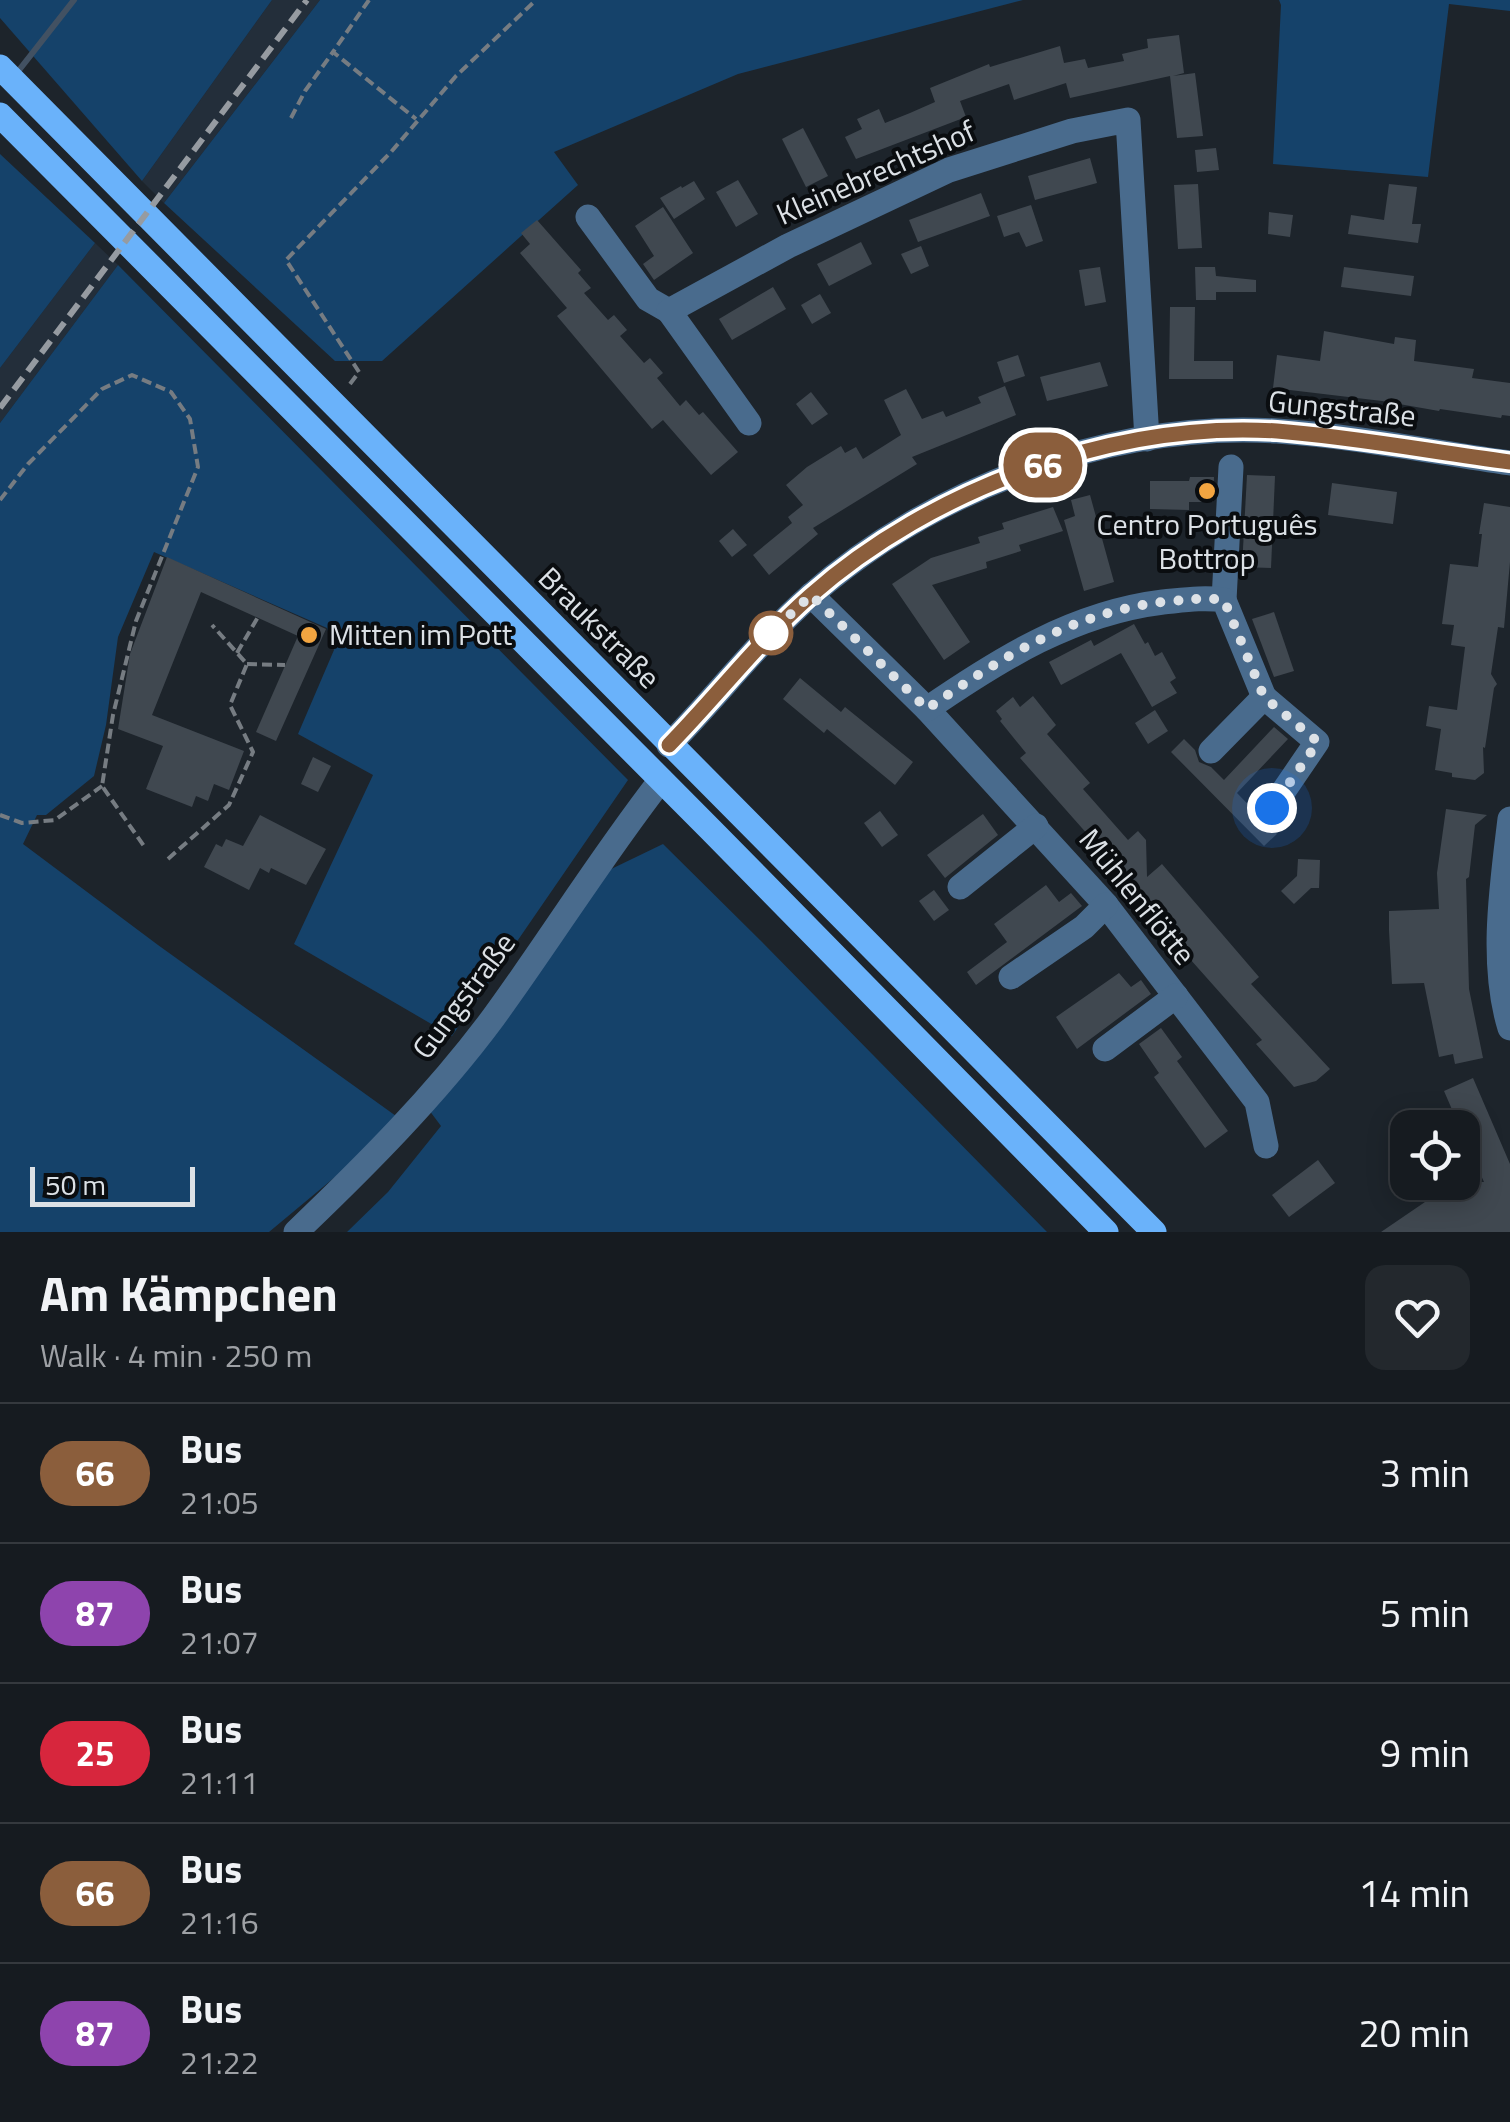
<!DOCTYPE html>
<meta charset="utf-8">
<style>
body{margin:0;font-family:"Titillium Web",sans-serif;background:#23282d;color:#f1f3f6;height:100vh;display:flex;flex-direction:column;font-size:38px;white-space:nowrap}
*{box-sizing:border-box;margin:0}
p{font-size:32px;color:#9ea1a5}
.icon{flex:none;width:55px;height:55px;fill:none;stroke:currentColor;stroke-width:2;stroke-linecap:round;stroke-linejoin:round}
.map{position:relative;height:1232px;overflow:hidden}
.side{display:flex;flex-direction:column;background:#161b20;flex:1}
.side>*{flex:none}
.badge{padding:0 20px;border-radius:32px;font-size:35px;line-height:65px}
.tools{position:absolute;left:1390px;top:1110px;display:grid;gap:20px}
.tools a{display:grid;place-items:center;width:90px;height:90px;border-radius:20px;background:#161b20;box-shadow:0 5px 25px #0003,0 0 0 2px #35393e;font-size:50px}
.scale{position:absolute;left:30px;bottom:25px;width:165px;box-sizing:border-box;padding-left:10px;border:5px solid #dce1e6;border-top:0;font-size:28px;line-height:35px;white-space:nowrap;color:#dce1e6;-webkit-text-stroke:8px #0a0d10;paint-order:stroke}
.you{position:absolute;width:50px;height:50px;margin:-25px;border:8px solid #fff;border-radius:50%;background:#1a73e8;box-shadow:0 0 0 15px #1a73e833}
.map>.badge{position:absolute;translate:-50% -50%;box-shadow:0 0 0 5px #fff}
.round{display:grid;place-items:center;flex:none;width:105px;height:105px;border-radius:20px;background:#23282d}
.head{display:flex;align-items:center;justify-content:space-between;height:170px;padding:0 40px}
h1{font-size:48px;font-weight:700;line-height:75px}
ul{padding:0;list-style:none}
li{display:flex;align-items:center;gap:30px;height:140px;padding:0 40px;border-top:2px solid #35393e}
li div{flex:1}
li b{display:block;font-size:38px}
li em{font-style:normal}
li .badge{min-width:110px;font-weight:700;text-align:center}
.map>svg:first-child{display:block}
.built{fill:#232e3a}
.green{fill:#15426a}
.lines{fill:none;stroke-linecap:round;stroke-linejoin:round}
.stream{stroke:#425162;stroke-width:6}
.building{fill:#404850}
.path{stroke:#767c82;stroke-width:4;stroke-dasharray:10 5;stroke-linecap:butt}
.minor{stroke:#496b8d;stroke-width:25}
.major{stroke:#6ab2fa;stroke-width:25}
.rail{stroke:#969ba1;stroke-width:6;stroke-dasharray:15 8;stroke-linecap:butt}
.line-casing{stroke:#fff;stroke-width:22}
.line{stroke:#8b5e3c;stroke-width:15}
.walk{stroke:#dce1e6;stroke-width:10;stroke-dasharray:0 18}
.poi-dot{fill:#f2a541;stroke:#0a0d10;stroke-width:4}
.stop-dot{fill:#fff;stroke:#8b5e3c;stroke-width:5}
.labels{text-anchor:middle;stroke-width:8;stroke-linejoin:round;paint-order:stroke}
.street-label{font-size:30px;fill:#dce1e6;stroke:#0a0d10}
.poi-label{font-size:30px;fill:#dce1e6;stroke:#0a0d10}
</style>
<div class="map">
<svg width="1510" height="1232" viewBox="0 0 1510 1232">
<rect width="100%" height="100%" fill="#1d242b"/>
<g class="built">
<polygon points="272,0 320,0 164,203 142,181"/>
<polygon points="95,243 118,265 0,423 0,368"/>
</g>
<g class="green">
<polygon points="0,0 272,0 142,181 0,18"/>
<polygon points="320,0 1023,0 738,74 554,152 578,185 382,361 335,361 164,203"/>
<polygon points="1279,0 1510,0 1510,11 1449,4 1428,177 1273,164 1281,5"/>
<polygon points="0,154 95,243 0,368"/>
<polygon points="118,265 628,780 452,1036 294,944 373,775 298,734 334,650 327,628 154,552 118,637 106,725 94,776 46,815 37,815 23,844 158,945 396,1116 341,1172 269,1232 0,1232 0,423"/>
<polygon points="663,844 760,940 1047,1232 347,1232 388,1192 441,1126 429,1110 605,872"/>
</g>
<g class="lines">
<polyline class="stream" points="16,74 74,0"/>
</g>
<g class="building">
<polygon points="1179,35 1184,73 1173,76 1195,73 1203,136 1177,138 1170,76 1070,98 1066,83 1014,100 1009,84 960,101 966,117 856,159 845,137 862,129 857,119 879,109 885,123 910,113 935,102 930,88 989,64 990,67 1060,46 1064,63 1085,59 1088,68 1124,61 1122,54 1148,48 1147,39"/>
<polygon points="803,128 828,176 806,187 782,139"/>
<polygon points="1216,148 1219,170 1197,172 1195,150"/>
<polygon points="1090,158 1097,183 1035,200 1028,176"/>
<polygon points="738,180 758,214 736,227 716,192"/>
<polygon points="694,181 705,199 674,219 660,198 681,186 682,188"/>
<polygon points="1198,184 1202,248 1178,249 1174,185"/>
<polygon points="1389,184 1417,187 1412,224 1421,224 1418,243 1348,234 1351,215 1384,220"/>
<polygon points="981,193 990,216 918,242 909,220"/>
<polygon points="1031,205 1043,241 1026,247 1019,232 1004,237 997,216"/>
<polygon points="663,207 693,253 654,280 643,264 654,256 635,226"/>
<polygon points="1269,212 1293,215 1290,237 1268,234"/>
<polygon points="537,220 581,270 578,273 591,288 584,293 608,320 614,315 627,330 620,336 644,363 650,358 663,373 657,378 680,406 686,400 699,415 703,412 738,452 711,475 663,420 652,429 557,316 567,308 520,253 530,244 521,233"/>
<polygon points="861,242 872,264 829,286 817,264"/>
<polygon points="921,246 929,266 911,274 901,254"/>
<polygon points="1100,267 1106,302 1085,306 1079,270"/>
<polygon points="1195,267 1215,267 1216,276 1256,280 1256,292 1216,292 1216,300 1196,300"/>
<polygon points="1344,267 1414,276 1411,296 1341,287"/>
<polygon points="773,287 786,309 732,340 719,319"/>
<polygon points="820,294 831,313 812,324 801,305"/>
<polygon points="1170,307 1195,307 1194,361 1233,361 1233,379 1169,379"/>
<polygon points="1324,331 1394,344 1395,337 1416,340 1414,361 1474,369 1472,378 1510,383 1510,416 1502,415 1501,418 1440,409 1439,411 1382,401 1273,388 1277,355 1320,361"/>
<polygon points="1018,355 1025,376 1004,383 997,362"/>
<polygon points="1100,362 1108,386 1047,401 1040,377"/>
<polygon points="1005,386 1016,415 912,457 917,464 813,528 818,534 769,575 753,555 792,523 788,517 803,505 786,485 807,467 841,446 845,453 856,447 863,459 901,435 884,400 906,389 922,419 943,411 946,417 981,403 978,397"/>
<polygon points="811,392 828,414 812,425 796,404"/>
<polygon points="1247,475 1275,476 1271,568 1242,567"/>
<polygon points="1190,477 1214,477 1213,502 1189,502 1189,510 1150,509 1150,481 1189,481"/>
<polygon points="1332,483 1397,492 1393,524 1328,515"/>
<polygon points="1090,495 1114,582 1084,591 1064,520 1075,516 1071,500"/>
<polygon points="1484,503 1510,507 1510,562 1504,628 1498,627 1491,674 1497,684 1494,688 1485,748 1483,747 1484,773 1475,780 1452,777 1452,773 1435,770 1441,729 1426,726 1429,706 1457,710 1465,647 1451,645 1454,625 1442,624 1450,564 1478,567 1482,534 1479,534"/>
<polygon points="1053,507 1063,531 1019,545 1021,551 986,562 987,568 932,585 970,642 944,660 892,584 931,558 980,543 978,537 1004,529 1002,523"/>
<polygon points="733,529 747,545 732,557 719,541"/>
<polygon points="167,557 326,629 276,741 256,732 298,636 201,592 152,715 244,751 229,790 214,784 208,801 196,796 192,807 146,789 163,746 118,729 130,654"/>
<polygon points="1274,612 1294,671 1274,677 1252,619"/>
<polygon points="1134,624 1145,644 1148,642 1155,656 1162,652 1176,678 1170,682 1177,693 1152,707 1121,653 1061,685 1049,662 1091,640 1094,646"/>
<polygon points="800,678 841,712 845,707 913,762 895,785 827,729 824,733 783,699"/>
<polygon points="1033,696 1056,725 1047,734 1090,783 1083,789 1128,840 1138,831 1146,840 1147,877 1162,864 1259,977 1251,984 1330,1069 1316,1081 1294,1087 1256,1044 1262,1040 1190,959 1192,957 1133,890 1135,888 1020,758 1026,753 1000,721 1002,719 996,711 1013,697 1020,707"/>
<polygon points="1155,710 1168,731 1148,744 1135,723"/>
<polygon points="1274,727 1288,739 1237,793 1277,834 1264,846 1171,752 1184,739 1195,750 1199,762 1211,767 1224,780"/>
<polygon points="313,757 331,766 318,792 301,784"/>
<polygon points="1446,809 1487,815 1475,825 1469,877 1466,879 1469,989 1483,1058 1455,1064 1453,1054 1439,1057 1424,983 1392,984 1389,930 1389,911 1439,909 1437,873"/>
<polygon points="880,811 898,835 882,847 864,823"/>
<polygon points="983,814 998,835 945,878 927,855"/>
<polygon points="260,815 326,849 306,885 271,868 269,873 260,868 249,890 204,867 216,844 222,847 226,839 243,846"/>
<polygon points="1298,859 1320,860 1319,888 1311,888 1294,904 1281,891 1297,876"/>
<polygon points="1046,885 1059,902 1071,893 1082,906 976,985 967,972 1007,942 994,924"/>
<polygon points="934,890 949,910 934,921 919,901"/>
<polygon points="1119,973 1131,987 1141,980 1151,994 1077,1049 1056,1017"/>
<polygon points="1161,1028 1182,1057 1177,1061 1228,1131 1205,1148 1154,1077 1159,1073 1139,1044"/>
<polygon points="1473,1078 1510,1164 1510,1232 1381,1232 1425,1202 1417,1182 1484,1182 1462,1133 1462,1128 1460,1128 1444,1091"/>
<polygon points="1318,1160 1335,1183 1289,1217 1272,1195"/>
</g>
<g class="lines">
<g class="path">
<polyline points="369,0 333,52 416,119"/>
<polyline points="291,118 305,91 333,52"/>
<polyline points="350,384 359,372 286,260 391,152 456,76 536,0"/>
<polyline points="0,500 28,464 102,389 132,375 171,392 190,419 198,467 136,621 113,715 102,786 144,846"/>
<polyline points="237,653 258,617"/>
<polyline points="247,664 285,665"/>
<polyline points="0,815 22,823 55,820 102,786"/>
<polyline points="168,859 229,805 253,752 230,705 247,664 212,625"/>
</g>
<g class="minor">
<polyline points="588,217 648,299 669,311"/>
<polyline points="749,423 669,311 788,246 949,170 1072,131 1128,120 1147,439"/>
<polyline points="811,595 927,709 1106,905 1257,1102 1266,1146"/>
<polyline points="1224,600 1231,467"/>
<path d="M927,709C1000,659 1073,613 1163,602C1184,600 1203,597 1224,600L1264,697"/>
<path d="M669,745C717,696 758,642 810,596C932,488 1113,421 1277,431C1355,436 1433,452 1510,463"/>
<polyline points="1211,751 1264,697 1317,742 1272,808"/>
<path d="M1510,819C1502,885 1490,964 1510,1028"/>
<polyline points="960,887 1036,826"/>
<polyline points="1011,977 1084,927 1106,905"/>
<polyline points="1105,1049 1176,996"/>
<path d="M296,1232C366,1165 435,1096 493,1018C550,940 601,857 661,780"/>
</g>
<g class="major">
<polyline points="0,67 1154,1232"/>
<polyline points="0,115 711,830 1106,1232"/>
</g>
<polyline class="rail" points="0,408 307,0"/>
</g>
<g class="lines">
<defs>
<path id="line" d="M669,745C717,696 758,642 810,596C932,488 1114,421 1277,431C1355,437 1433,452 1510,462"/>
</defs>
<use href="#line" class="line-casing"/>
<use href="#line" class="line"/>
<path class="walk" d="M771,633L761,642L811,595L927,709C1001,658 1071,613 1163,602C1184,600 1203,597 1224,600L1264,697L1318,742L1272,808"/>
</g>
<g class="poi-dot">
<circle cx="1207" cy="491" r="10"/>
<circle cx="309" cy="635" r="10"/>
</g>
<circle class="stop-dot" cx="771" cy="633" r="20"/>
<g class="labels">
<g class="street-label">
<text transform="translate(876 173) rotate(-24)" y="10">Kleinebrechtshof</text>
<text transform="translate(1342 409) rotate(6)" y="10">Gungstraße</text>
<text transform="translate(599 628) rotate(45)" y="10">Braukstraße</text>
<text transform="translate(1137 897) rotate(51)" y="10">Mühlenflötte</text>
<text transform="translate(464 996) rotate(-53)" y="10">Gungstraße</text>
</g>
<g class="poi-label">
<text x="1207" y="535">Centro Português<tspan x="1207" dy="34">Bottrop</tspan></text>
<text x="329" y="645" text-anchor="start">Mitten im Pott</text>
</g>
</g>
</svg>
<div class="tools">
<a><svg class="icon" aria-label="locate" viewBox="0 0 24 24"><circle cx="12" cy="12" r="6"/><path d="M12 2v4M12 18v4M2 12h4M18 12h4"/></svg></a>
</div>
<div class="scale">50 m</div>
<div class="you" style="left:1272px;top:808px"></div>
<b class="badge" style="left:1043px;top:465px;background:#8b5e3c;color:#fff">66</b>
</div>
<section class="side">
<div class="head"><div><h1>Am Kämpchen</h1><p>Walk · 4 min · 250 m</p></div><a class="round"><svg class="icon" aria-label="heart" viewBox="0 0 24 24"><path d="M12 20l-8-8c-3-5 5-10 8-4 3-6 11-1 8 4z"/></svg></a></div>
<ul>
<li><span class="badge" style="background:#8b5e3c;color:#fff">66</span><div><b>Bus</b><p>21:05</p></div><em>3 min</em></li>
<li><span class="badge" style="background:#8e44ad;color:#fff">87</span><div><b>Bus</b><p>21:07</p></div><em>5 min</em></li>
<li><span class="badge" style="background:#d7263d;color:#fff">25</span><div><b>Bus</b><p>21:11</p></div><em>9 min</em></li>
<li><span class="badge" style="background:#8b5e3c;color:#fff">66</span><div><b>Bus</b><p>21:16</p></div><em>14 min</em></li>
<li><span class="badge" style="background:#8e44ad;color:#fff">87</span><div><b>Bus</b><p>21:22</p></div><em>20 min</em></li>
</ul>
</section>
